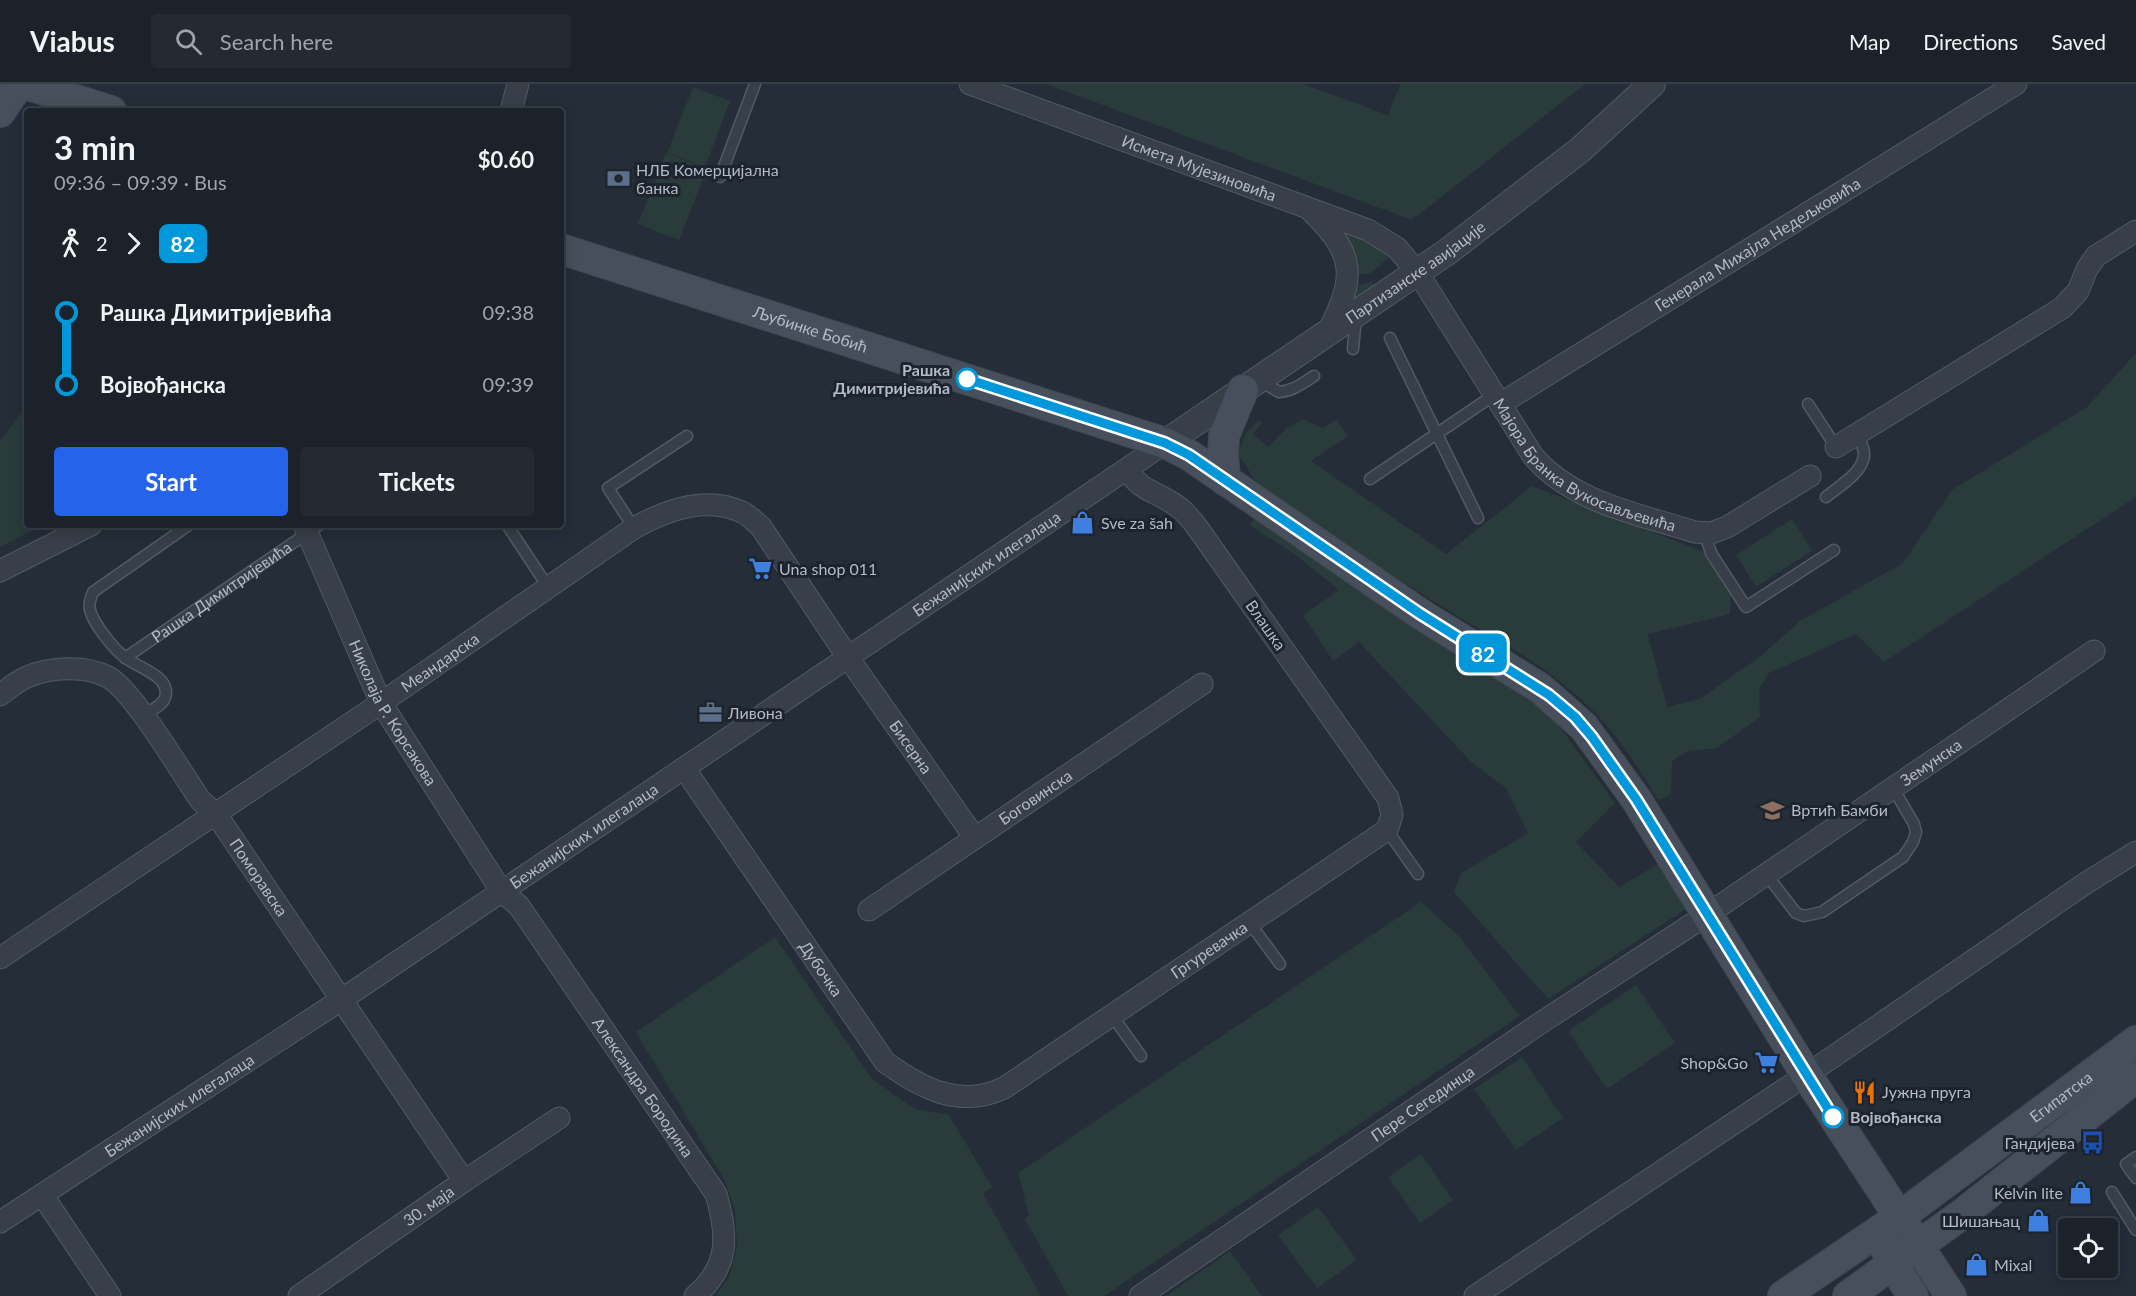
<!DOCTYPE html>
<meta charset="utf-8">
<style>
body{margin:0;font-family:Lato,sans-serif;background:#242a32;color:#f1f3f6;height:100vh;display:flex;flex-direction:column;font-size:22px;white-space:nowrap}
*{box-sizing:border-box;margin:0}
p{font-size:20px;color:#a0a4a8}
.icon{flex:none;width:33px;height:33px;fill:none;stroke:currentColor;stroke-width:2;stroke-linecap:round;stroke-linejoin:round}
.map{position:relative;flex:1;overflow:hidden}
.drawer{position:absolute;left:24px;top:24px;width:540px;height:420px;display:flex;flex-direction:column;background:#1b222a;border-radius:6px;box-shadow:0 3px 15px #0003,0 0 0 2px #393f47}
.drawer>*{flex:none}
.badge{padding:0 12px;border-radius:9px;font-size:21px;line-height:39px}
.fabs{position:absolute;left:2058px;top:1134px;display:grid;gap:12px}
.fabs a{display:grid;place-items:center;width:60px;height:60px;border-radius:6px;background:#1b222a;box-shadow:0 3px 15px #0003,0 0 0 2px #393f47;font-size:30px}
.map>.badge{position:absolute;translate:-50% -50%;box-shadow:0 0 0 3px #fff}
.legs{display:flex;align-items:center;gap:9px;height:66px;padding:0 30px;font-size:20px}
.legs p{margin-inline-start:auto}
.summary{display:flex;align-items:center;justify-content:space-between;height:102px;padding:0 30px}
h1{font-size:33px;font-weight:700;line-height:45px}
.cta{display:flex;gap:12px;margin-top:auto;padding:12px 30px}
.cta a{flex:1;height:69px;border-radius:6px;background:#2563eb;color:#fff;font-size:24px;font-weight:700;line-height:69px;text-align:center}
.cta a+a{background:#242a32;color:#f1f3f6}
ul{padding:0 30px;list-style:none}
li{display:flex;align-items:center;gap:21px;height:72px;font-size:22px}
li i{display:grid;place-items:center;width:9px;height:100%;margin:0 8px;background:currentColor}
li i::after{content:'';width:15px;height:15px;margin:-8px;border:4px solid;border-radius:50%;background:#1b222a}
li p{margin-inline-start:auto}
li:first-child i{background:linear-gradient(#0000 50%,currentColor 0)}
li:last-child i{background:linear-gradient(currentColor 50%,#0000 0)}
header{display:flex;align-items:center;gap:36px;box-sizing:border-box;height:84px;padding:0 30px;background:#1b222a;border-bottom:2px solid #393f47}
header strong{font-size:28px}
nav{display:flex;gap:33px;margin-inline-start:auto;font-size:21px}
.search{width:420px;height:54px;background:#242a32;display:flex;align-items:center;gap:15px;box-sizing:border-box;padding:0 21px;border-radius:6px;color:#a0a4a8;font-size:22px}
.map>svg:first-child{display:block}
.green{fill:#293b3b}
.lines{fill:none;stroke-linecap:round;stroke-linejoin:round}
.service-casing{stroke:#535a63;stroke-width:13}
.minor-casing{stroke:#535a63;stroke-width:23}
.tertiary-casing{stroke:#535a63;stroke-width:28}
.secondary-casing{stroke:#414851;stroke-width:32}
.service{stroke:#383f48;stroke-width:10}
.minor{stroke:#383f48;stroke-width:21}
.tertiary{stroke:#383f48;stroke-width:26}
.secondary{stroke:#464f5b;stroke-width:30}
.line-1-casing{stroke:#fff;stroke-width:14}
.line-1{stroke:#0098da;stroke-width:9}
.stop-1-dot{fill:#fff;stroke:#0098da;stroke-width:3}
.labels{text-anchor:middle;stroke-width:6;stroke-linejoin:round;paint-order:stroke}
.street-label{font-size:16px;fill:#b3bac4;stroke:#1d242d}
.poi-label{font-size:16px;fill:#b3bac4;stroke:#1d242d;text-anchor:start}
.stop-label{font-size:16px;font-weight:bold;fill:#b3bac4;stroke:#1d242d;text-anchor:end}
</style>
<header>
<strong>Viabus</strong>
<div class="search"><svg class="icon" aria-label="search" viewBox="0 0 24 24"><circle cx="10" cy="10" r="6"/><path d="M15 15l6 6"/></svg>Search here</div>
<nav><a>Map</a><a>Directions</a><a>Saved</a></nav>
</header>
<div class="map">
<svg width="2136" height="1212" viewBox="0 0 2136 1212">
<rect width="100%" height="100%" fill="#242d38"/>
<g class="green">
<polygon points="1046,0 1303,0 1388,31 1400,0 1585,0 1412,136"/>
<polygon points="693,3 730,17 705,83 667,69"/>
<polygon points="666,69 707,85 679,156 638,140"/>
<polygon points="1342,148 1377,160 1391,172 1369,190 1353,191"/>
<polygon points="1372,198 1378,205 1349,223 1353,202"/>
<path d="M2136,269V413L1884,578L1856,550L1769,589L1759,606L1760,633L1717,664L1688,667L1672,677L1671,710L1658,716C1638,683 1617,649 1588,622C1546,581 1495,555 1446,525C1389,490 1333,453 1277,417L1254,395L1238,369L1246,349L1259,336L1262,339L1253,350L1268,363L1287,344L1303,335L1323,344L1336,336L1348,352L1311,377L1446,470L1532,402L1702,467L1731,507L1730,530L1648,550L1667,623L1700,615L1762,571L1800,537L1903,479L1952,406L2087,323Z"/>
<polygon points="27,321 27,441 43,441 0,463 0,358"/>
<polygon points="1256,429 1512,599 1560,643 1615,719 1576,758 1619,803 1665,776 1686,825 1548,915 1454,808 1461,789 1528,749 1506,704 1471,678 1359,558 1333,577 1303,531 1339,506 1293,469 1250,442"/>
<polygon points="1792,435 1812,467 1756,503 1736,471"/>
<polygon points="1421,818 1459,852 1520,932 1104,1212 1068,1212 1025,1135 1029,1131 1018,1089"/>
<polygon points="775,853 872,995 915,1025 949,1031 992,1103 983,1110 1041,1212 715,1212 729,1193 737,1163 735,1127 726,1099 636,948"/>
<polygon points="1636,901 1675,959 1607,1005 1568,947"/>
<polygon points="1522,973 1563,1034 1516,1066 1474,1005"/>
<polygon points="1421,1070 1453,1116 1420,1139 1388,1093"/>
<polygon points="1318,1123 1357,1176 1317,1204 1278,1151"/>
<polygon points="1230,1167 1262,1212 1166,1212"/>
</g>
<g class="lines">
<defs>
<g id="service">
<polyline points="720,93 755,0"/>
<polyline points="1390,254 1478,434"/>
<polyline points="1353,265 1356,233"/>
<path d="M1258,296L1279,308C1293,307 1303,299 1314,292"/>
<polyline points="1808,320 1836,363"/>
<polyline points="1370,395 1494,311"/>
<path d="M1826,413C1839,402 1870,385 1863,364C1862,359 1858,355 1856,351"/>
<polyline points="507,441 548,503"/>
<polyline points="634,444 608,404 687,352"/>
<polyline points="1705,450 1711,469 1746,523 1834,466"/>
<path id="s1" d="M125,574L319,441"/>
<path d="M143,632C149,627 162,622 165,614C172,592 138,584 126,574C114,566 93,539 90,526C88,519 91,514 93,508L189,441"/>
<polyline points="1387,746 1418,790"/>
<polyline points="1766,790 1796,829 1804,832 1822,828 1903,773 1913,758 1916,748 1914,740 1893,704"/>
<polyline points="1249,838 1280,880"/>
<polyline points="1111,930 1141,972"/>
<polyline points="2136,1073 2126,1080 2136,1094"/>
<polyline points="2112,1108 2136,1146"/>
</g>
<g id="minor">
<path id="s2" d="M970,0L1368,146L1397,164L1418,189L1533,372C1573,419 1639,430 1695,448L1711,449L1727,443L1810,392"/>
<polyline points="511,27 518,0"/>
<path d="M1312,128C1357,172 1355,194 1328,248"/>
<path id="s3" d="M1500,320L2016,0"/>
<polyline points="1836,363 2062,224 2078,207 2087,185 2096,172 2136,147"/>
<path id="s4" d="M304,441L381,619L502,808L519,822L716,1110C728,1151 730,1182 695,1212"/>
<polyline points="0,487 91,441"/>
<path id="s5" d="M0,611C8,605 17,597 27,593C50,583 85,581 108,593C133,606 182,690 201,717L216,730L464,1097"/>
<path id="s6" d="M684,684L885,978C921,1004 959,1025 1004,1004L1387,746L1392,731L1388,714L1197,443C1191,435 1185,427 1177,422C1156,407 1142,408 1127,386"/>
<path id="s7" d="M869,826L1202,600"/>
<path id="s8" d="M0,874L381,619L634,444C666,426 706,411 742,428C749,431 755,438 761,443L847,572L975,754"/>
<polyline points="43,1112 110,1212"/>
<path id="s9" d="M0,1138L341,916L1165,359"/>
<path id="s10" d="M299,1212L464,1097L559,1034"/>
<path id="s11" d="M1140,1212L1542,938L1708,830L2094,567"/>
<polyline points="1475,1212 1821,981 2086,799 2136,768"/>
</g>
<g id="tertiary">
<path id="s12" d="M1165,359L1447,168L1580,66L1652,0"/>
</g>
<g id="secondary">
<polyline points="25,0 111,27"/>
<polyline points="0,28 19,0"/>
<path id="s13" d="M561,165L1165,359L1189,371L1419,529L1540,604L1584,643L1636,715L1806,990L1951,1212"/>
<polyline points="1225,396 1223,370 1224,352 1243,306"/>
<polyline points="1885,1163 1893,1181 1913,1212"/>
<path id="s14" d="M1783,1212L1898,1134L2136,957"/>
<polyline points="1848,1212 1961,1131 2136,993"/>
</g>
</defs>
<use href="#service" class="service-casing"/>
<use href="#minor" class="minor-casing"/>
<use href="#tertiary" class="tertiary-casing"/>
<use href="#secondary" class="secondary-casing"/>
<use href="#service" class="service"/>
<use href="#minor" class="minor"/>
<use href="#tertiary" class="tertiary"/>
<use href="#secondary" class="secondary"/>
</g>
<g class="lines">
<defs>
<polyline id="line-1" points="967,295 1165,359 1189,371 1419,529 1549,611 1575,633 1592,653 1636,715 1833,1033"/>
</defs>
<use href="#line-1" class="line-1-casing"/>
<use href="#line-1" class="line-1"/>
</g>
<defs>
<symbol id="bank-bare" viewBox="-9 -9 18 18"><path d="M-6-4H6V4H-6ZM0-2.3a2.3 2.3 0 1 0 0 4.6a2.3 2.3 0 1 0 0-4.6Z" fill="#5c6f8a" stroke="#1d242d" stroke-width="2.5" paint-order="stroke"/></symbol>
<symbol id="shop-bare" viewBox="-9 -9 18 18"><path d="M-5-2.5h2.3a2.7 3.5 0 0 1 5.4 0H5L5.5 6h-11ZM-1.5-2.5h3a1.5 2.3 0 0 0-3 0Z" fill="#3f7fe0" stroke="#1d242d" stroke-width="2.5" paint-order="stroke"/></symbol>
<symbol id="supermarket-bare" viewBox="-9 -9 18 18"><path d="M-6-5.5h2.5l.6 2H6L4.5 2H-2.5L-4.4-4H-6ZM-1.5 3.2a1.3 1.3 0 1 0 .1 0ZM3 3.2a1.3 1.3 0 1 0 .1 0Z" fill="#3f7fe0" stroke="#1d242d" stroke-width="2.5" paint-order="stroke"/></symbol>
<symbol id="office-bare" viewBox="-9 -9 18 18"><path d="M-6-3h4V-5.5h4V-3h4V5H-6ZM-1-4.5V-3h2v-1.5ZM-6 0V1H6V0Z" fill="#5c6f8a" stroke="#1d242d" stroke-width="2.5" paint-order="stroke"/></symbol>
<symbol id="school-bare" viewBox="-9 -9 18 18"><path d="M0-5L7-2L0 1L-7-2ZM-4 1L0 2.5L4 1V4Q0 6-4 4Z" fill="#8d6e63" stroke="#1d242d" stroke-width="2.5" paint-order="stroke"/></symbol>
<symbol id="restaurant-bare" viewBox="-9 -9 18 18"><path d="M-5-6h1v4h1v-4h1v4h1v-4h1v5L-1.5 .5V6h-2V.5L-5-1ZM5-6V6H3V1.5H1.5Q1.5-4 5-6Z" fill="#e8710a" stroke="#1d242d" stroke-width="2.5" paint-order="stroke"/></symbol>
<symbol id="bus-bare" viewBox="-9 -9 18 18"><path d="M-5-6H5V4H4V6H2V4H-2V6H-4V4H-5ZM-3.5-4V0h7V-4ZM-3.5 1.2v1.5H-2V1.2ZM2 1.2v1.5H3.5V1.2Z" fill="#1a4fb4" stroke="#1d242d" stroke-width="2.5" paint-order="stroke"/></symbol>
</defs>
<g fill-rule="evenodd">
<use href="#bank-bare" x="602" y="78" width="33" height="33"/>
<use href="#shop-bare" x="1066" y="422" width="33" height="33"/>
<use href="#supermarket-bare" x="744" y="468" width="33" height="33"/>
<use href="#office-bare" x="694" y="612" width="33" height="33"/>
<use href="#school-bare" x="1756" y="710" width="33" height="33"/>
<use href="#supermarket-bare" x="1750" y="962" width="33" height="33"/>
<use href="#restaurant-bare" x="1848" y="992" width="33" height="33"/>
<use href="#bus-bare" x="2076" y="1042" width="33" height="33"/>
<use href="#shop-bare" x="2064" y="1092" width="33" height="33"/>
<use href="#shop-bare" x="2022" y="1120" width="33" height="33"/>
<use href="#shop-bare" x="1960" y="1164" width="33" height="33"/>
</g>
<g class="stop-1-dot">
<circle cx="967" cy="295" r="10"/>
<circle cx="1833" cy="1033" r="10"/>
</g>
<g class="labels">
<g class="street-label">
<text dy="6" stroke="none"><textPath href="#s2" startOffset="244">Исмета Мујезиновића</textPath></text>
<text dy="6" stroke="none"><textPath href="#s3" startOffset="303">Генерала Михајла Недељковића</textPath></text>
<text dy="6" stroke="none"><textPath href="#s12" startOffset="303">Партизанске авијације</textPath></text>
<text dy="6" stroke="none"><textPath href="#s13" startOffset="262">Љубинке Бобић</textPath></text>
<text dy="6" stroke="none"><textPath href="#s2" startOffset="754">Мајора Бранка Вукосављевића</textPath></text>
<text dy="6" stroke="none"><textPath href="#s9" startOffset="1186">Бежанијских илегалаца</textPath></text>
<text dy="6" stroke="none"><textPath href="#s1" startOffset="117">Рашка Димитријевића</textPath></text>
<text transform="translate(1266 541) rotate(55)" y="6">Влашка</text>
<text dy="6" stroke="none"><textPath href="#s8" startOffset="530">Меандарска</textPath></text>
<text dy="6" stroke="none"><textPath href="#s4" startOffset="208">Николаја Р. Корсакова</textPath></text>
<text dy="6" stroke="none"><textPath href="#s8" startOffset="1170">Бисерна</textPath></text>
<text dy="6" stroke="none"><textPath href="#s11" startOffset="954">Земунска</textPath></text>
<text dy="6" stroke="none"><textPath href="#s7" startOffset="201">Боговинска</textPath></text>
<text dy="6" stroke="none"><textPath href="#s9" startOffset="700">Бежанијских илегалаца</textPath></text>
<text dy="6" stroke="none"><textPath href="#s5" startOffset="368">Поморавска</textPath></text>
<text dy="6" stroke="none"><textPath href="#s6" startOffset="732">Гргуревачка</textPath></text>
<text dy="6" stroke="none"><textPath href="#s6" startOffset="243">Дубочка</textPath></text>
<text dy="6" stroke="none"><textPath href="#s4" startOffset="660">Александра Бородина</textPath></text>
<text dy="6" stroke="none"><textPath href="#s14" startOffset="342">Египатска</textPath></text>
<text dy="6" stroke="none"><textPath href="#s11" startOffset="342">Пере Сегединца</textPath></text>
<text dy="6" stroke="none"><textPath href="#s9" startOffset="214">Бежанијских илегалаца</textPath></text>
<text dy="6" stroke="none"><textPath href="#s10" startOffset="158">30. маја</textPath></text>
</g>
<g class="poi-label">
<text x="636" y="92">НЛБ Комерцијална<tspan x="636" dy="18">банка</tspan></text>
<text x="1101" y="445">Sve za šah</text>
<text x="779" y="491">Una shop 011</text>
<text x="728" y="635">Ливона</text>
<text x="1791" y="732">Вртић Бамби</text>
<text x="1748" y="985" text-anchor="end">Shop&amp;Go</text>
<text x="1882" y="1014">Јужна пруга</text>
<text x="2075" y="1065" text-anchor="end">Гандијева</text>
<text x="2063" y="1115" text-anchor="end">Kelvin lite</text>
<text x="2020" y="1143" text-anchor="end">Шишањац</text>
<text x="1994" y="1187">Mixal</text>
</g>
<g class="stop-label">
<text x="950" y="292">Рашка<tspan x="950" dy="18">Димитријевића</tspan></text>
<text x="1850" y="1039" text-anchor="start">Војвођанска</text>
</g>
</g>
</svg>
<div class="fabs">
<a><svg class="icon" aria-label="locate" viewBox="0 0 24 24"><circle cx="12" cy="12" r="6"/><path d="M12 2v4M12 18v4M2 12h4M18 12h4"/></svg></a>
</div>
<b class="badge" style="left:1483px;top:569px;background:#0098da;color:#fff">82</b>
<section class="drawer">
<div class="summary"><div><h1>3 min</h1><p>09:36 – 09:39 · Bus</p></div><b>$0.60</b></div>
<div class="legs"><svg class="icon" aria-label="walk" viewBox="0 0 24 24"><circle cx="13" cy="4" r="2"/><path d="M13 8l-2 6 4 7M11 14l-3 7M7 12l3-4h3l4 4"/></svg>2<svg class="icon" aria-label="forward" viewBox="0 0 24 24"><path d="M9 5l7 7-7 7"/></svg><b class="badge" style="background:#0098da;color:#fff">82</b></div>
<ul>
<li><i style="color:#0098da"></i><b>Рашка Димитријевића</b><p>09:38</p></li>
<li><i style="color:#0098da"></i><b>Војвођанска</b><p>09:39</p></li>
</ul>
<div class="cta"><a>Start</a><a>Tickets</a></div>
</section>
</div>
